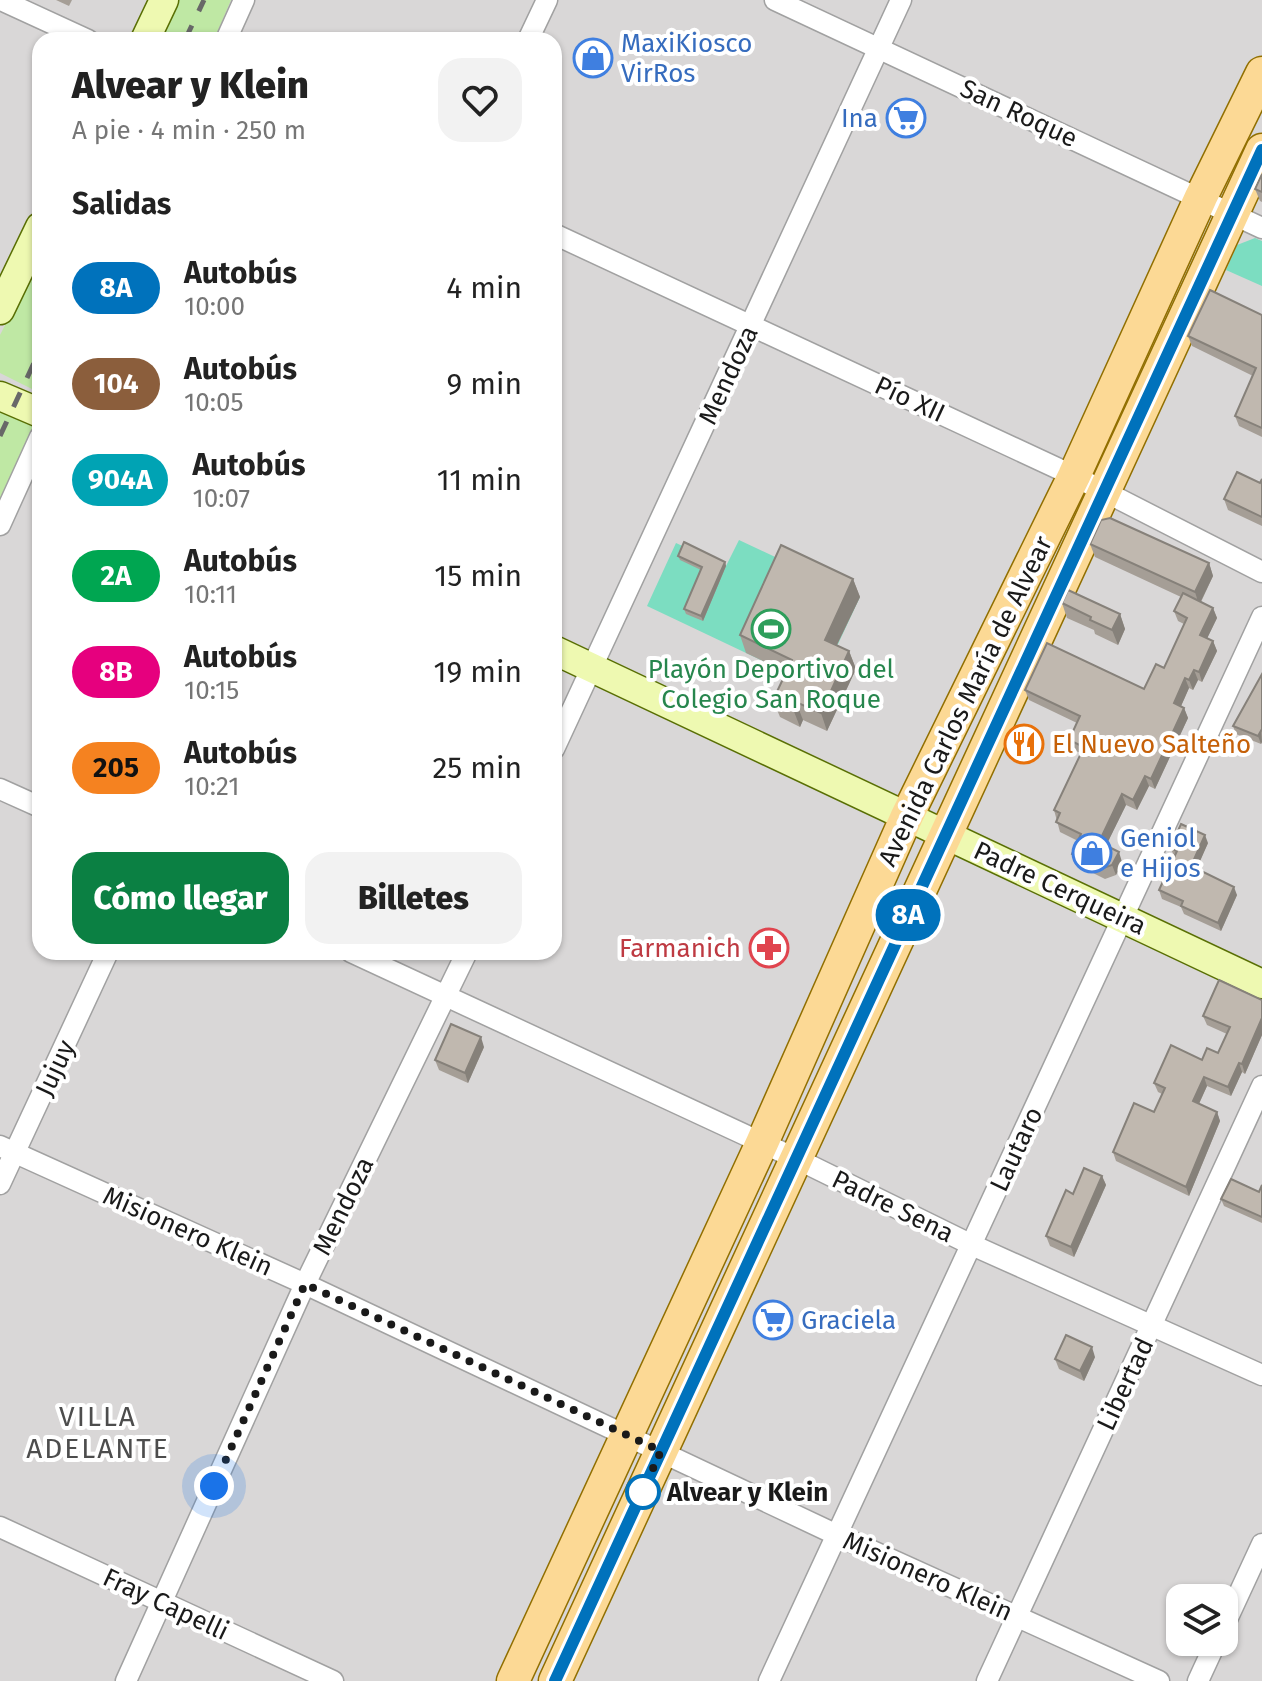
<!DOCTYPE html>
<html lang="es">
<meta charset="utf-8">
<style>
body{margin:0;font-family:"Fira Sans",sans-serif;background:#f2f2f2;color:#222;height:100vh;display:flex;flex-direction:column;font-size:30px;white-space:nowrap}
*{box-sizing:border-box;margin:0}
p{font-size:26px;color:#767676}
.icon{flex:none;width:44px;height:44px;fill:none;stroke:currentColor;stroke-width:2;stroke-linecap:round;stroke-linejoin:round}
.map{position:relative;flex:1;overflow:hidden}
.sheet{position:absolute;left:32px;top:32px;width:530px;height:928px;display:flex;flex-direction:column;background:#fff;border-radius:24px;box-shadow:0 2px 6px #0004}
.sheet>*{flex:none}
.badge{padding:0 16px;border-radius:26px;font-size:28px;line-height:52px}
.controls{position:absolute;left:1166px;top:1584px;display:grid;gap:16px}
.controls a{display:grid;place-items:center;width:72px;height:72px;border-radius:16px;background:#fff;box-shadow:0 2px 6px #0004;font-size:40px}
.you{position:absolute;width:40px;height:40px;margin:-20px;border:6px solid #fff;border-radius:50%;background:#1a73e8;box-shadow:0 0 0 12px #1a73e833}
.map>.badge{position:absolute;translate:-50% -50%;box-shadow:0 0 0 4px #fff}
h2{padding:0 40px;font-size:30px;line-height:72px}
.round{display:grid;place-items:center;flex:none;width:84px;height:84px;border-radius:24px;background:#f2f2f2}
.summary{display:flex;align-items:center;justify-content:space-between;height:136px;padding:0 40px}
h1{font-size:38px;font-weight:800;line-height:60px}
.primary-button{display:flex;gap:16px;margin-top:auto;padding:16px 40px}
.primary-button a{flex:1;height:92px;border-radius:24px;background:#0b8043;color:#fff;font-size:32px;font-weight:800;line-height:92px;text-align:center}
.primary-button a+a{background:#f2f2f2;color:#222}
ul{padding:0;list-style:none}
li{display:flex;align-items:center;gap:24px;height:96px;padding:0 40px}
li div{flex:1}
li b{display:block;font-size:30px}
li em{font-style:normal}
li .badge{min-width:88px;font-weight:700;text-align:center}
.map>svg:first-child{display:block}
.residential{fill:#d9d7d7;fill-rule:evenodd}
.grass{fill:#bfe8a4}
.pitch{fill:#7cddc1}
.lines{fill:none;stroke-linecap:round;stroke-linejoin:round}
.street-casing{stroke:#a1a1a1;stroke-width:23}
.secondary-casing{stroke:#596f04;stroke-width:31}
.primary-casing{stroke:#916f00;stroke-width:35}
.street{stroke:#fff;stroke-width:20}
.secondary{stroke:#eef9b1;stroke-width:28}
.primary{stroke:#fcd995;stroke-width:32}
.rail{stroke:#686868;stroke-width:5;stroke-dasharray:16 16;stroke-linecap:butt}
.wall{fill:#a59e96}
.shaded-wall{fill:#86817a}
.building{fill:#c0b8af;stroke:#86817a;stroke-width:2}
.line-casing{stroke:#fff;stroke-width:18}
.line{stroke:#0072bc;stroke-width:12}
.walk{stroke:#1a1a1a;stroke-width:8;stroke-dasharray:0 14.4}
.stop-dot{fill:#fff;stroke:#0072bc;stroke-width:4}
.labels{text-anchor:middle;stroke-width:8;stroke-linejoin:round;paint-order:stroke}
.shop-label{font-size:26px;fill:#366cbe;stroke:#fff;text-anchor:start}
.street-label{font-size:26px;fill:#1a1a1a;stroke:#fff}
.leisure-label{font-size:26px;fill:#27864d;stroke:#fff}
.food-label{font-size:26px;fill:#c56008;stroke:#fff;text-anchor:start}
.health-label{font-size:26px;fill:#be3a42;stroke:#fff;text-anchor:end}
.stop-label{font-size:26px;font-weight:bold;fill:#1a1a1a;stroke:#fff;text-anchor:start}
.neighbourhood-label{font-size:28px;letter-spacing:2px;fill:#4d4d4d;stroke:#fff}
</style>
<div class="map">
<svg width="1262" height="1681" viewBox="0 0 1262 1681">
<rect width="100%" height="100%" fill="#ece9e0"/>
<path class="residential" d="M0,0H1262V1681H0ZM40,40H554V952H40ZM1180,1598H1224V1642H1180Z"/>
<g class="grass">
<polygon points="178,0 231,0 214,40 160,40"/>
<polygon points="40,257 40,393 0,373 0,335"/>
<polygon points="0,405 28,416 33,429 0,499"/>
</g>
<g class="pitch">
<polygon points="1255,238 1262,241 1262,286 1226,270 1237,245"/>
<polygon points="739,540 860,597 818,687 647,606 676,543 726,566"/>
</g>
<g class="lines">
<defs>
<g id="street">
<polyline points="1,0 88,40"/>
<polyline points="775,0 1262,228"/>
<polyline points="226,40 244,0"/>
<polyline points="528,40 547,0"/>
<polyline points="554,234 1074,476 1262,572"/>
<polyline points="0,525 40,437"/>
<polyline points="554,749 901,0"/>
<polyline points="0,789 40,807"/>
<polyline points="351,952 797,1159 972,1245 1262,1375"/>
<polyline points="0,1146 305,1284 837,1535 1159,1681"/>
<polyline points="0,1184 108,952"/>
<polyline points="0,1527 333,1681"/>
<polyline points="1224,1626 1262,1544"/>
<polyline points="126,1681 305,1284 467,952"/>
<polyline points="769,1681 1262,617"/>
<polyline points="987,1681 1262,1086"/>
<polyline points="1198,1681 1216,1642"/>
</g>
<g id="secondary">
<polyline points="145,40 164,0"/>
<polyline points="0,310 40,227"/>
<polyline points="0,396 40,413"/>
<polyline points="554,650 1262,984"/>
</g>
<g id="primary">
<polyline points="513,1681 762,1143 907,816 1074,476 1201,197 1262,73"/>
<polyline points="555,1681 1262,150"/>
</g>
</defs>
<use href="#street" class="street-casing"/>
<use href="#secondary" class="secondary-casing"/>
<use href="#primary" class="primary-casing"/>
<use href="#street" class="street"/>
<use href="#secondary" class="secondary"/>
<use href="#primary" class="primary"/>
<g class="rail">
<polyline points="185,40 204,0"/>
<polyline points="0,436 40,350"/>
</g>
</g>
<g class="wall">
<polygon points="56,0 72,0 69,6"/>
<polygon points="1262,174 1262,202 1260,201 1255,189"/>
<polygon points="1262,315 1262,437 1239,426 1235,416 1253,376 1192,346 1188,336"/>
<polygon points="1262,479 1262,526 1228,510 1224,499 1260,483"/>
<polygon points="1090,544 1209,563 1213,576 1201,602 1213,608 1217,618 1207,638 1213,641 1217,651 1202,682 1198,680 1193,690 1189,688 1181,706 1184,708 1188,718 1155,789 1149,786 1137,810 1126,805 1106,845 1122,862 1116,875 1105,879 1075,864 1072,854 1078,841 1060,832 1054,810 1081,753 1073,750 1069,740 1077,723 1029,700 1025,690 1144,689 1164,668 1184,624 1178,621 1174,611 1181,597 1095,557"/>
<polygon points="678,556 725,562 726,566 703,621 686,614 684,609 701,570 680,560"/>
<polygon points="853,579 860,597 837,645 849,651 856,669 827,731 803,720 800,727 780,717 773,700 786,672 746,653 740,635"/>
<polygon points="1062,603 1120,614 1125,629 1118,645 1095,634 1094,630 1067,618"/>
<polygon points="1262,674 1262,742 1261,744 1236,734 1233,726"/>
<polygon points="1208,843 1196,869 1237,895 1221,931 1184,914 1181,907 1162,899 1159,890 1175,857 1170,848"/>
<polygon points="1262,1000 1262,1035 1245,1074 1242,1072 1231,1096 1207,1086 1199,1104 1217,1112 1220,1121 1189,1196 1116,1161 1113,1152 1154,1112 1162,1094 1158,1092 1154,1083 1202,1060 1218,1053 1227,1034 1207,1025 1203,1016"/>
<polygon points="484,1047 468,1083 439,1070 435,1060"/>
<polygon points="1102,1176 1106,1185 1074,1257 1050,1246 1046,1236 1073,1194"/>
<polygon points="1262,1185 1262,1223 1224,1206 1221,1199 1259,1192"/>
<polygon points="1095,1357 1084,1381 1059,1369 1055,1359"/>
</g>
<g class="shaded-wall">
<polygon points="725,562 726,566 703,621 701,616"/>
<polygon points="1209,563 1213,576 1199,605 1195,592"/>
<polygon points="853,579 860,597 831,657 825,640"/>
<polygon points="1213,608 1217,618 1204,645 1200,635"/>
<polygon points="1120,614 1125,629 1118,645 1112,630"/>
<polygon points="1213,641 1217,651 1202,682 1199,672"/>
<polygon points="849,651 856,669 827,731 821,713"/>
<polygon points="1194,670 1198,680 1193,690 1189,680"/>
<polygon points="1185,678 1189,688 1178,713 1174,703"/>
<polygon points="796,702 803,720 800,727 793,709"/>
<polygon points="1184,708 1188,718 1155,789 1151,779"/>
<polygon points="1261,729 1262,742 1261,744 1258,736"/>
<polygon points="1145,776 1149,786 1137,810 1133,800"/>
<polygon points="1122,794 1126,805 1103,852 1099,842"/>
<polygon points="1205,835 1208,843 1194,875 1191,866"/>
<polygon points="1119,852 1122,862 1116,875 1112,865"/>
<polygon points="1234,887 1237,895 1221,931 1218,923"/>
<polygon points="1262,1018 1262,1035 1245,1074 1242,1064"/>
<polygon points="481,1037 484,1047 468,1083 465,1073"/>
<polygon points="1239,1063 1242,1072 1231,1096 1228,1087"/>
<polygon points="1204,1077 1207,1086 1196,1110 1193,1101"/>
<polygon points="1217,1112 1220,1121 1189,1196 1186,1187"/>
<polygon points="1102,1176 1106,1185 1074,1257 1071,1247"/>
<polygon points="1092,1347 1095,1357 1084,1381 1080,1371"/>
</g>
<g class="building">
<polygon points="1262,174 1262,192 1255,189"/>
<polygon points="1210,290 1262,315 1262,428 1235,416 1256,368 1188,336"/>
<polygon points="1237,472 1260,483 1262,479 1262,517 1224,499"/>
<polygon points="1110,518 1209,563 1195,592 1090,544 1101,520"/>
<polygon points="684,542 725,562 701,616 684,609 702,567 678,556"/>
<polygon points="781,545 853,579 825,640 849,651 821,713 796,702 793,709 773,700 792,660 740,635"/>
<polygon points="1068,590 1120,614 1112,630 1090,620 1091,617 1062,603"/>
<polygon points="1183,593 1213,608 1200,635 1213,641 1199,672 1194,670 1189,680 1185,678 1174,703 1184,708 1151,779 1145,776 1133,800 1122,794 1099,842 1119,852 1112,865 1101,869 1072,854 1081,834 1056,822 1060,813 1054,810 1084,747 1069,740 1080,716 1025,690 1047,643 1144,689 1156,664 1164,668 1187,618 1174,611"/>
<polygon points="1262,674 1262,729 1258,736 1233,726"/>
<polygon points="1181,824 1205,835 1191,866 1234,887 1218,923 1181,906 1183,901 1159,890 1177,851 1170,848"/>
<polygon points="1219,980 1262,1000 1262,1018 1242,1064 1239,1063 1228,1087 1204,1077 1193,1101 1217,1112 1186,1187 1113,1152 1134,1103 1154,1112 1165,1088 1154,1083 1171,1045 1202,1060 1207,1048 1218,1053 1230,1027 1203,1016"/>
<polygon points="451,1024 481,1037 465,1073 435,1060"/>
<polygon points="1084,1168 1102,1176 1071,1247 1046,1236 1066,1190 1073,1194"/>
<polygon points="1231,1179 1259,1192 1262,1185 1262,1217 1221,1199"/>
<polygon points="1066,1335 1092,1347 1080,1371 1055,1359"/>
</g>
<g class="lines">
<defs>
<polyline id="line" points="555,1681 1262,150"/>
</defs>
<use href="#line" class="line-casing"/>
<use href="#line" class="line"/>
<polyline class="walk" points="214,1486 305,1284 661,1451 640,1497 643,1492"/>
</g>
<defs>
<symbol id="shop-ring" viewBox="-11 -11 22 22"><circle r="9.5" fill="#fff" stroke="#3f7fe0" stroke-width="1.5"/><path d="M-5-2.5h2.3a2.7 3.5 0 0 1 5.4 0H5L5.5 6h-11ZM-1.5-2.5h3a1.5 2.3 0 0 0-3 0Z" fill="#3f7fe0"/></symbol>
<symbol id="supermarket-ring" viewBox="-11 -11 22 22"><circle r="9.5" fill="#fff" stroke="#3f7fe0" stroke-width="1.5"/><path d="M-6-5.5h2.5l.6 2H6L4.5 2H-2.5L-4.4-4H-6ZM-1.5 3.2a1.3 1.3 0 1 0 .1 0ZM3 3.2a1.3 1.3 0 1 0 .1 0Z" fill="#3f7fe0"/></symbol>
<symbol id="stadium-ring" viewBox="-11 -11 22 22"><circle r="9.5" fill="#fff" stroke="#2e9e5b" stroke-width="1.5"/><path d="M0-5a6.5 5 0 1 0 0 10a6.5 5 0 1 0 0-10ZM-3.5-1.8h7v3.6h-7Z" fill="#2e9e5b"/></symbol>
<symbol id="restaurant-ring" viewBox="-11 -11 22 22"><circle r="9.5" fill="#fff" stroke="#e8710a" stroke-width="1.5"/><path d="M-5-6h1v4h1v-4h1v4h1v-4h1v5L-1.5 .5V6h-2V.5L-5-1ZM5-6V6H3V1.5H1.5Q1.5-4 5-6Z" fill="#e8710a"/></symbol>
<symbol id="pharmacy-ring" viewBox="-11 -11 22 22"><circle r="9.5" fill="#fff" stroke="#e0444e" stroke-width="1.5"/><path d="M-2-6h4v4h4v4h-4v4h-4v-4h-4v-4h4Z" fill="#e0444e"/></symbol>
</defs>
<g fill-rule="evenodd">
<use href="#shop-ring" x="571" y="36" width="44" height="44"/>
<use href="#supermarket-ring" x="884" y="96" width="44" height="44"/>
<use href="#stadium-ring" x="749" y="607" width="44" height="44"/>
<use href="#restaurant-ring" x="1002" y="722" width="44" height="44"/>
<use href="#shop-ring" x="1070" y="831" width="44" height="44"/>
<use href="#pharmacy-ring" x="747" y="926" width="44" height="44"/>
<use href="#supermarket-ring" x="751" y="1298" width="44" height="44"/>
</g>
<circle class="stop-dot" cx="643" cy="1492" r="16"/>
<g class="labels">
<g class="shop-label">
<text x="621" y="52">MaxiKiosco<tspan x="621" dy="30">VirRos</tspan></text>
<text x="878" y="127" text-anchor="end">Ina</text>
<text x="1120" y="847">Geniol<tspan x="1120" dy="30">e Hijos</tspan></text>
<text x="801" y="1329">Graciela</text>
</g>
<g class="street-label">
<text transform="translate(1019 113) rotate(25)" y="9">San Roque</text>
<text transform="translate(728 375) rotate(-65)" y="9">Mendoza</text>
<text transform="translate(910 399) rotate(25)" y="9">Pío XII</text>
<text transform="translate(965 701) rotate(-64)" y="9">Avenida Carlos María de Alvear</text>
<text transform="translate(1060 888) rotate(25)" y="9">Padre Cerqueira</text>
<text transform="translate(55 1068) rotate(-65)" y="9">Jujuy</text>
<text transform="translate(1016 1149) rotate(-65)" y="9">Lautaro</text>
<text transform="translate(343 1206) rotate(-64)" y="9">Mendoza</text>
<text transform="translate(893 1206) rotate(26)" y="9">Padre Sena</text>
<text transform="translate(188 1231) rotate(24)" y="9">Misionero Klein</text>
<text transform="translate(1125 1384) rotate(-65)" y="9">Libertad</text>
<text transform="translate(928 1576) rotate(24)" y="9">Misionero Klein</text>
<text transform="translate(166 1604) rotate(25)" y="9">Fray Capelli</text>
</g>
<g class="leisure-label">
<text x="771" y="678">Playón Deportivo del<tspan x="771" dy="30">Colegio San Roque</tspan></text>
</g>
<g class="food-label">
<text x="1052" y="753">El Nuevo Salteño</text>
</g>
<g class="health-label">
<text x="741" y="957">Farmanich</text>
</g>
<g class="stop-label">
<text x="667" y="1501">Alvear y Klein</text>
</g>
<g class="neighbourhood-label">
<text x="98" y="1426">VILLA<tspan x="98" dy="32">ADELANTE</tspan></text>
</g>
</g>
</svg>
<div class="controls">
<a><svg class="icon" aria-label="layers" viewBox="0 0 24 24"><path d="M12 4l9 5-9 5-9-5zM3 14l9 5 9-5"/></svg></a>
</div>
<div class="you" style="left:214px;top:1486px"></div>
<b class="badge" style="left:908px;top:915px;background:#0072bc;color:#fff">8A</b>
<section class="sheet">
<div class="summary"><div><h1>Alvear y Klein</h1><p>A pie · 4 min · 250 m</p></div><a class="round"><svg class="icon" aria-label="heart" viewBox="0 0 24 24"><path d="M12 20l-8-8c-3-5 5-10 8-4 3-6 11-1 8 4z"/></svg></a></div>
<h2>Salidas</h2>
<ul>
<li><span class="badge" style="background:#0072bc;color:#fff">8A</span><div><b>Autobús</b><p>10:00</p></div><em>4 min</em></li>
<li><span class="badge" style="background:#8b5e3c;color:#fff">104</span><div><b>Autobús</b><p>10:05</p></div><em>9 min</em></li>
<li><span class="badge" style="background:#00a3b4;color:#fff">904A</span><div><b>Autobús</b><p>10:07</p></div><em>11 min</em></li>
<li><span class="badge" style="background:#00a651;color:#fff">2A</span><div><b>Autobús</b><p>10:11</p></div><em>15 min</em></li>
<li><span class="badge" style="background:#e6007e;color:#fff">8B</span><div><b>Autobús</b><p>10:15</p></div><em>19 min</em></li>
<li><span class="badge" style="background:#f58220;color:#111">205</span><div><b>Autobús</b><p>10:21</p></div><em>25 min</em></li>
</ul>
<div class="primary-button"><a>Cómo llegar</a><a>Billetes</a></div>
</section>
</div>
